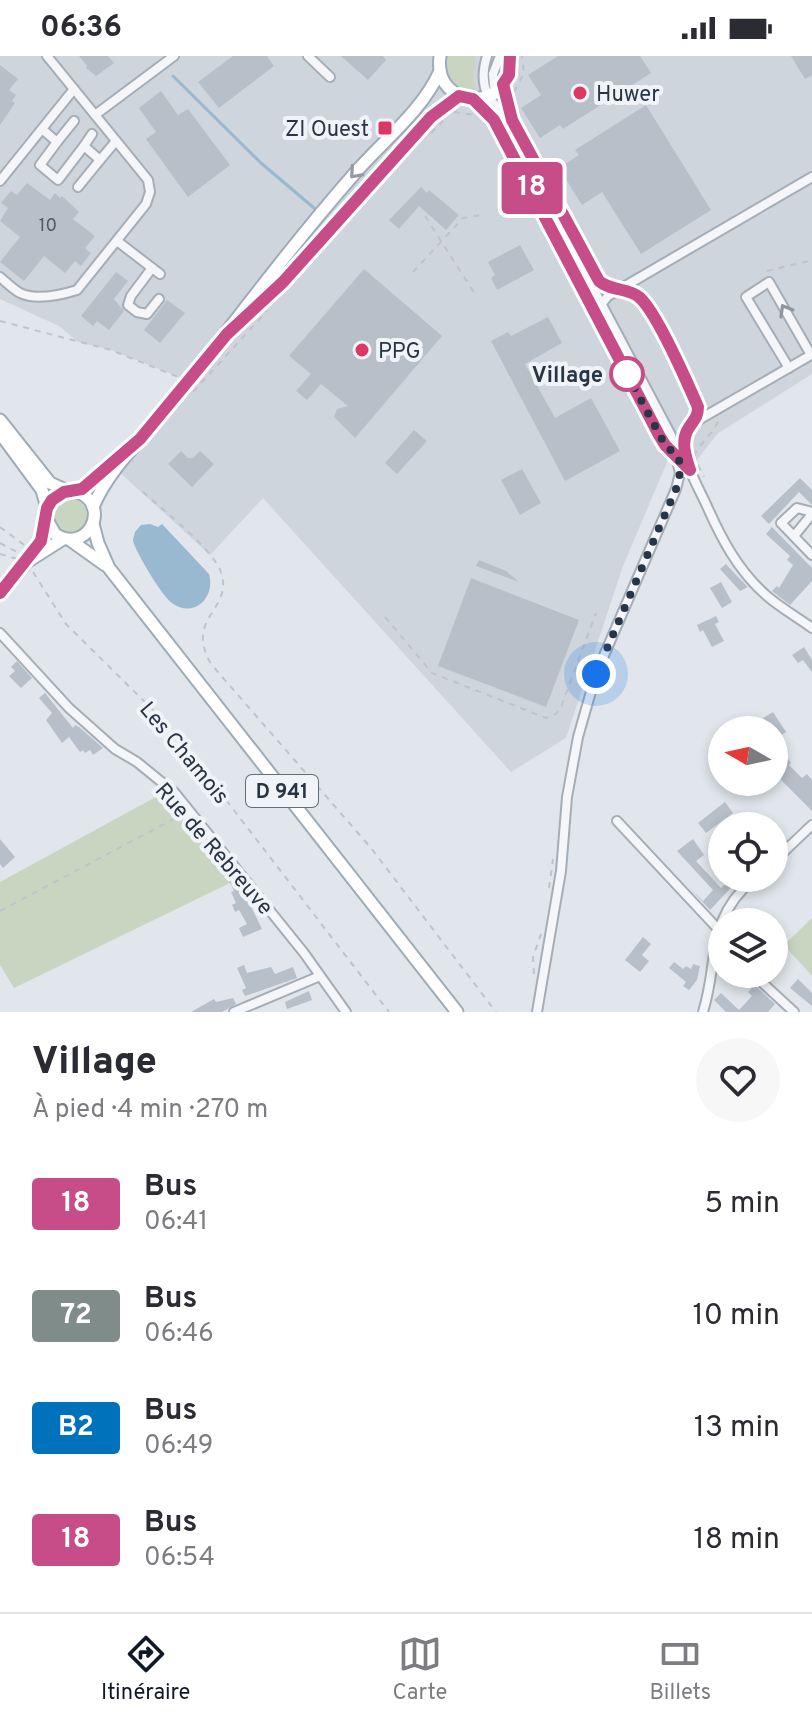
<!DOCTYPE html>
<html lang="fr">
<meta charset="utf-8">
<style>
body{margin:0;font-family:Overpass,sans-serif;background:#f7f7f7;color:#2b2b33;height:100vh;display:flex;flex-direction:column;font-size:30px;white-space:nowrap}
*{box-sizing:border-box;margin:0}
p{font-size:26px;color:#7c7c81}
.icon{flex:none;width:44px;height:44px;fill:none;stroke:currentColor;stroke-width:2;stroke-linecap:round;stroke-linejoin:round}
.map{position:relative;height:956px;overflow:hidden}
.drawer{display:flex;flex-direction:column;background:#fff;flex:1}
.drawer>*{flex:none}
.badge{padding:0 16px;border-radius:6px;font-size:28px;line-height:52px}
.needle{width:52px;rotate:279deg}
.buttons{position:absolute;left:708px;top:660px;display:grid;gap:16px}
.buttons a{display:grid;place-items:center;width:80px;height:80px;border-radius:50%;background:#fff;box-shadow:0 4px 12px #0003;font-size:40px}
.you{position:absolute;width:40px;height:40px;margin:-20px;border:6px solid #fff;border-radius:50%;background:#1a73e8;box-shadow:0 0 0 12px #1a73e833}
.map>.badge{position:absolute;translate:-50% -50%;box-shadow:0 0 0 4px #fff}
.round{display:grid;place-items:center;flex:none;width:84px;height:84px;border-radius:42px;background:#f7f7f7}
.overview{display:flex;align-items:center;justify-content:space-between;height:136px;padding:0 32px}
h1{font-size:38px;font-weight:800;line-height:60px}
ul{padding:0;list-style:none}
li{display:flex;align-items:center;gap:24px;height:112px;padding:0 32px}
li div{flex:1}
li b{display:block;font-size:30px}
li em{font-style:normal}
li .badge{min-width:88px;font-weight:700;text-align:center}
.status{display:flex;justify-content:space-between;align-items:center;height:56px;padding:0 40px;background:#fff;direction:ltr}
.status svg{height:22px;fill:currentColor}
.tab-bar{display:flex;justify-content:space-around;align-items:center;height:112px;border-top:2px solid #e1e1e2;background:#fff;font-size:22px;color:#7c7c81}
.tab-bar a{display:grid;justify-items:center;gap:4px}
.tab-bar .on{color:#111827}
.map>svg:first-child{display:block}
.built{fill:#ced5dd}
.green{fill:#c8d6c1}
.water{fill:#98b9cf}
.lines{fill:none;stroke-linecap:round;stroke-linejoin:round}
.stream{stroke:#98b9cf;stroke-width:3}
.building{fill:#b7c0c9}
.minor-casing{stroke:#a5adb6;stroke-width:12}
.major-casing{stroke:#9eacb8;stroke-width:15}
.path{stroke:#bfc4ca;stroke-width:2;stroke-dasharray:6 6;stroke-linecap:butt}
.minor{stroke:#f4f6f9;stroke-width:8}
.major{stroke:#fff;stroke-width:11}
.oneway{stroke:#939aa2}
.oneway2{stroke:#8e969f}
.line-casing{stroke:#fff;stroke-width:18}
.line{stroke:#c74d88;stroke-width:12}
.walk{stroke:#273545;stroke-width:8;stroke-dasharray:0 14.4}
.poi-dot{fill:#dd3864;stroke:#f0f4f8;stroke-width:3}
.stop-dot{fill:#fff;stroke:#c74d88;stroke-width:4}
.labels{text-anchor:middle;stroke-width:8;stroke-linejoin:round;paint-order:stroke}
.number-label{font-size:18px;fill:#4b5866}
.shield{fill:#f0f4f8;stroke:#636e7b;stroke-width:2}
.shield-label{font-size:20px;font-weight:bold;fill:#273545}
.poi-label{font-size:22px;fill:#273545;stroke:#f0f4f8;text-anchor:start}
.stop-label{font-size:22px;font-weight:bold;fill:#273545;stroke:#f0f4f8;text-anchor:end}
.street-label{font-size:22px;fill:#273545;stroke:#f0f4f8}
</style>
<div class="status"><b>06:36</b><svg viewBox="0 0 49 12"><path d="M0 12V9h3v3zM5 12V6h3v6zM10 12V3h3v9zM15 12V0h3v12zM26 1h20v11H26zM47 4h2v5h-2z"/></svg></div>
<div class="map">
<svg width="812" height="956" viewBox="0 0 812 956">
<rect width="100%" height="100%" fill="#e0e6eb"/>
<polygon class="built" points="0,0 812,0 812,318 717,378 696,405 668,404 623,510 566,682 511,716 263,442 210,499 116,413 185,327 177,320 111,294 78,286 59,270 0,243"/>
<g class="green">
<path d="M445,0H476L473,21L476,38C452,37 446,21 445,0Z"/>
<circle cx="70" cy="460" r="17"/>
<polygon points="163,737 187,765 184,767 234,825 14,932 0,909 0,826"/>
<polygon points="812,862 812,920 784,889"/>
</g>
<path class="water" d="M150,468L158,471L162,468L209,518C216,542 193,563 172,547C162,540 139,501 134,488C132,483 134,481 135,476L141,469Z"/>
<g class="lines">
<polyline class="stream" points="173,20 261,107 314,152"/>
</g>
<g class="building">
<polygon points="79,0 108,0 114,7 96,20 86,12 87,10"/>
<polygon points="233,0 267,0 274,10 219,52 198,26"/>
<polygon points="341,0 383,0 386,4 368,24"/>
<polygon points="558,0 640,0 651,17 563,73 560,69 540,82 521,52 541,39 528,19"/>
<polygon points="791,0 812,0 812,19 805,23"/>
<polygon points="0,9 18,23 9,34 16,39 12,45 15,47 0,69"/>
<polygon points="161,35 178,59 188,53 230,109 188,141 146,83 156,76 139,52"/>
<polygon points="646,49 711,154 641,198 602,136 582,149 559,112 579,99 575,94"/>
<polygon points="27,127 50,144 55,137 60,142 62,140 79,156 73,163 95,180 85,192 91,197 81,210 75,205 65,217 44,200 24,225 0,206 20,181 0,165 8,152 1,147 11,135 17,139"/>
<polygon points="421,131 427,137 429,134 459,159 446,174 419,150 399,173 389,164"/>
<polygon points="520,189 534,214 497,234 491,222 495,219 488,206"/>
<polygon points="364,213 442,280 355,382 334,361 337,353 348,350 321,328 307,344 296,335 311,318 289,300"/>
<polygon points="116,216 128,225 114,243 124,255 109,274 97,265 93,270 81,260"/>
<polygon points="167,244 185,257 160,287 144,274"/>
<polygon points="548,261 562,287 525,308 555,362 591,342 620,395 565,425 491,285 508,276 511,280"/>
<polygon points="414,374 427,385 397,418 385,407"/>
<polygon points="181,395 188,402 193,402 200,395 214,408 192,431 168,408"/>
<polygon points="522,413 541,447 520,459 501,424"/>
<polygon points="800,422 812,434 812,449 799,436 769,468 761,460"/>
<polygon points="772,471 812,512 812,525 790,549 772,535 777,530 779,532 793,509 787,504 790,500 766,478"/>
<polygon points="479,504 506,515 519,526 476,510"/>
<polygon points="726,508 736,519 748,531 740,535 720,513"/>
<polygon points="471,522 579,564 546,651 438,610"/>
<polygon points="721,526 732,546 722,552 710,532"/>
<polygon points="716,560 719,566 715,568 724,585 712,591 703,574 700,576 697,569"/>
<polygon points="804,591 812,604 812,616 803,604 798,607 792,599"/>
<polygon points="17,605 32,622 21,632 9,620 15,615 11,611"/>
<polygon points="45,637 73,672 75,669 79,671 103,692 93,699 90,694 85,697 83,694 80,696 69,681 62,687 46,664 52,657 39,642"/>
<polygon points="773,656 786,676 777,682 774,674 763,662"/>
<polygon points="784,697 791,707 789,709 802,722 807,718 812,724 812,755 780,723 782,720 774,704"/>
<polygon points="725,746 733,757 706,777 698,767"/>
<polygon points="0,783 15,801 3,812 0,808"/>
<polygon points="693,783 704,799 696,805 721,832 731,822 740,822 710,854 688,830 703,845 713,834 677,795"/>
<polygon points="229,818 245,838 262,873 243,881 239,872 247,868 239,854 235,856 232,849 236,847 231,836 234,835 227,820"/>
<polygon points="643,881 651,888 642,899 649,905 640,916 625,904"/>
<polygon points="674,906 683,913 686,910 691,913 693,908 700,910 697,924 689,934 683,930 686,926 669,912"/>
<polygon points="244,909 247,917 271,911 275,918 293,911 297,922 245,940 242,934 246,932 237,912"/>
<polygon points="737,918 746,918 748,923 775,948 768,956 726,956 714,944 721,937 739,954 752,940 748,936 752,932"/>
<polygon points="798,923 812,937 812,950 790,932"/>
<polygon points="309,935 312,944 287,953 285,946"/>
<polygon points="233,942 236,948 222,956 191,956 214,943 216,946"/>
</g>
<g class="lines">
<defs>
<g id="minor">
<polyline points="308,0 330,21"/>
<path d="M487,0C481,19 482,37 497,51L671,379L680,417L676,433L596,618L578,681L567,741L561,815L537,956"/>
<path d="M503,29L506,46L517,75L599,225L605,230L640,242C656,266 692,325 698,351C701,366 681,374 685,396C688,414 698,431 706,448C721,482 738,515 767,540C781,552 797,561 812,572"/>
<polyline points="495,39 493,18 500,0"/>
<polyline points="473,43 494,64 659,379 678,402"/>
<polyline points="95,59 174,0"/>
<polyline points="42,73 57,86 40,109 58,124 84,90 100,104 116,85"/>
<polyline points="57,86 74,65"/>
<polyline points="84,90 92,78"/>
<polyline points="0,125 74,33"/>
<polyline points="78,131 100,104"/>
<polyline points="117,185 160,218"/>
<polyline points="152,212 131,240 128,249 137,256 147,258 159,243"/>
<path d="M0,221C6,226 13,233 20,237C37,245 61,239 77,234L146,148L150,136L148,124L47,0"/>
<polyline points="599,251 608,240 812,121"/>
<polyline points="695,366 811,299 769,226 746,241 789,312"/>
<polyline points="812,456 797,452 781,467 812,499"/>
<polyline points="794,480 812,458"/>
<polyline points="0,577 69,652 115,693 137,706 175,737 304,897 346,956"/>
<polyline points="617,765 718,873"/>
<polyline points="774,805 812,769"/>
<polyline points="753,918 794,956"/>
<polyline points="234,956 320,920"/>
<path d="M703,956C720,901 704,867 754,822"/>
</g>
<g id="major">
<path d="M440,0C432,57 518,56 510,0"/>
<polyline points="245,261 283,226 431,61 459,40"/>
<polyline points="0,364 50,427 68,435"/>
<polyline points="0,377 42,434 47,452"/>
<polyline points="76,436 118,402"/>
<path d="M93,451C110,410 147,379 173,345C233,268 291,190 355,117C384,84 422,55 440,15"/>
<polyline points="93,468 98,487 109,512 457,956"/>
<polyline points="70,484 105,509"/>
<polyline points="30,504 63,483"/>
<path d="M0,537C14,520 32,503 42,483C50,467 41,443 64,436C70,435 76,435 82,438C110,454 86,498 55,478L46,462"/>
</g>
</defs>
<use href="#minor" class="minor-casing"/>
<use href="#major" class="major-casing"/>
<g class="path">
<polyline points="514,36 524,17 522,0"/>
<polyline points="454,56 475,59"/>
<polyline points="431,77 443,65"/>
<polyline points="425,160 475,238"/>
<polyline points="767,215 809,205"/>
<polyline points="413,216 463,162 481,159"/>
<polyline points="0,265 111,294 178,321"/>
<polyline points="193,336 267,255"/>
<path d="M694,400C700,387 715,376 719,363"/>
<polyline points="698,409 704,421"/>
<path d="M143,436C163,454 212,492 221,516C234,554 184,561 211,608L371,792L496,956"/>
<polyline points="0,471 27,491"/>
<polyline points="0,487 21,498"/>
<polyline points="0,498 18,503"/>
<polyline points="33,516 66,568 157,658 220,736 389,956"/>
<polyline points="385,561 432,617 546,662 556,658 561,651 596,557"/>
<polyline points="549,832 553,803"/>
<polyline points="0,855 183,758"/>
<polyline points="534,918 533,901 541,878"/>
</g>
<use href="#minor" class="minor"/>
<use href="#major" class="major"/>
</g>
<defs><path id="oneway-chevron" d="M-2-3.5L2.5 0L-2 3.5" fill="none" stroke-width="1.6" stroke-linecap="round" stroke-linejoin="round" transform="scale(2)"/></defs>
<use class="oneway" href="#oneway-chevron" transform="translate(355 117) rotate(131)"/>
<use class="oneway2" href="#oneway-chevron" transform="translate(785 254) rotate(-120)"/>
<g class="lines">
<defs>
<path id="line" d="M0,537L41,485L47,452L52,444L64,436L82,433L140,383L227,278L283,226L431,61L459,40L473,43L494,64L659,379L665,389L690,414C686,402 681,387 687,375C692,365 698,363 698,351C688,328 656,255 639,241C629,232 610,235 599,225L512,64L503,28L509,19L510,0"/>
</defs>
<use href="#line" class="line-casing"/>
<use href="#line" class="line"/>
<polyline class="walk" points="596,618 676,433 680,417 679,402 665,389 624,312 627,318"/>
</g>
<g class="poi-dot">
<circle cx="580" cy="37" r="8"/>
<rect x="377" y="64" width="16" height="16" rx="4"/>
<circle cx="362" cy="294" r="8"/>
</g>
<circle class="stop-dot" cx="627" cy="318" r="16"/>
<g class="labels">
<g class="number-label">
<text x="48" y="175">10</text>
</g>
<rect class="shield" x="246" y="719" width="72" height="32" rx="6"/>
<g class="shield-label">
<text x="282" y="742">D 941</text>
</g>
<g class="poi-label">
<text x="596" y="45">Huwer</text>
<text x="369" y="80" text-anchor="end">ZI Ouest</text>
<text x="378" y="302">PPG</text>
</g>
<g class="stop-label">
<text x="603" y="326">Village</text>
</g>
<g class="street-label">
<text transform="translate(185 696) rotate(50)" y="8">Les Chamois</text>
<text transform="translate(215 792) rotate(49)" y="8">Rue de Rebreuve</text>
</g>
</g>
</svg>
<div class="buttons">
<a><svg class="needle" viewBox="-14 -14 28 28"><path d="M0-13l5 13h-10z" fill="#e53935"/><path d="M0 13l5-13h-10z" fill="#7c7c81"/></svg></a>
<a><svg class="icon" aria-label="locate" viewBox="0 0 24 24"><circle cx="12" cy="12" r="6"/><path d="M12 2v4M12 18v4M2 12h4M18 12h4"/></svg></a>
<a><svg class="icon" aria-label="layers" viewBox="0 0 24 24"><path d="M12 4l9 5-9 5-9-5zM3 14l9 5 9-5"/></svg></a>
</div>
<div class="you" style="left:596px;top:618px"></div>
<b class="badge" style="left:532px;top:132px;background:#c74d88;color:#fff">18</b>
</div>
<section class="drawer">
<div class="overview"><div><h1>Village</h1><p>À pied · 4 min · 270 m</p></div><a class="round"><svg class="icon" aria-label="heart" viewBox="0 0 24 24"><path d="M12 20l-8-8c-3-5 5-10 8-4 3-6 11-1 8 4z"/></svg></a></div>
<ul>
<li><span class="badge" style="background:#c74d88;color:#fff">18</span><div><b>Bus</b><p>06:41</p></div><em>5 min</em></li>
<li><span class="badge" style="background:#808c89;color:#fff">72</span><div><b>Bus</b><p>06:46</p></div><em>10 min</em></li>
<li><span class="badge" style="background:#0072bc;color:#fff">B2</span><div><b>Bus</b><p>06:49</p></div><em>13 min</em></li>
<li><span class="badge" style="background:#c74d88;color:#fff">18</span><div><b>Bus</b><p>06:54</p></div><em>18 min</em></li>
</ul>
</section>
<nav class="tab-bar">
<a class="on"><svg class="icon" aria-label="directions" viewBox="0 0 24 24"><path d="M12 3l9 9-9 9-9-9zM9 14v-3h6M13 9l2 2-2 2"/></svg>Itinéraire</a>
<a><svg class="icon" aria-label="map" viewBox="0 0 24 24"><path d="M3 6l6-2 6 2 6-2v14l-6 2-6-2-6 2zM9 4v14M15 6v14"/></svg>Carte</a>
<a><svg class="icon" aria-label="tickets" viewBox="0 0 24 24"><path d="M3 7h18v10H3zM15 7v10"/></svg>Billets</a>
</nav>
